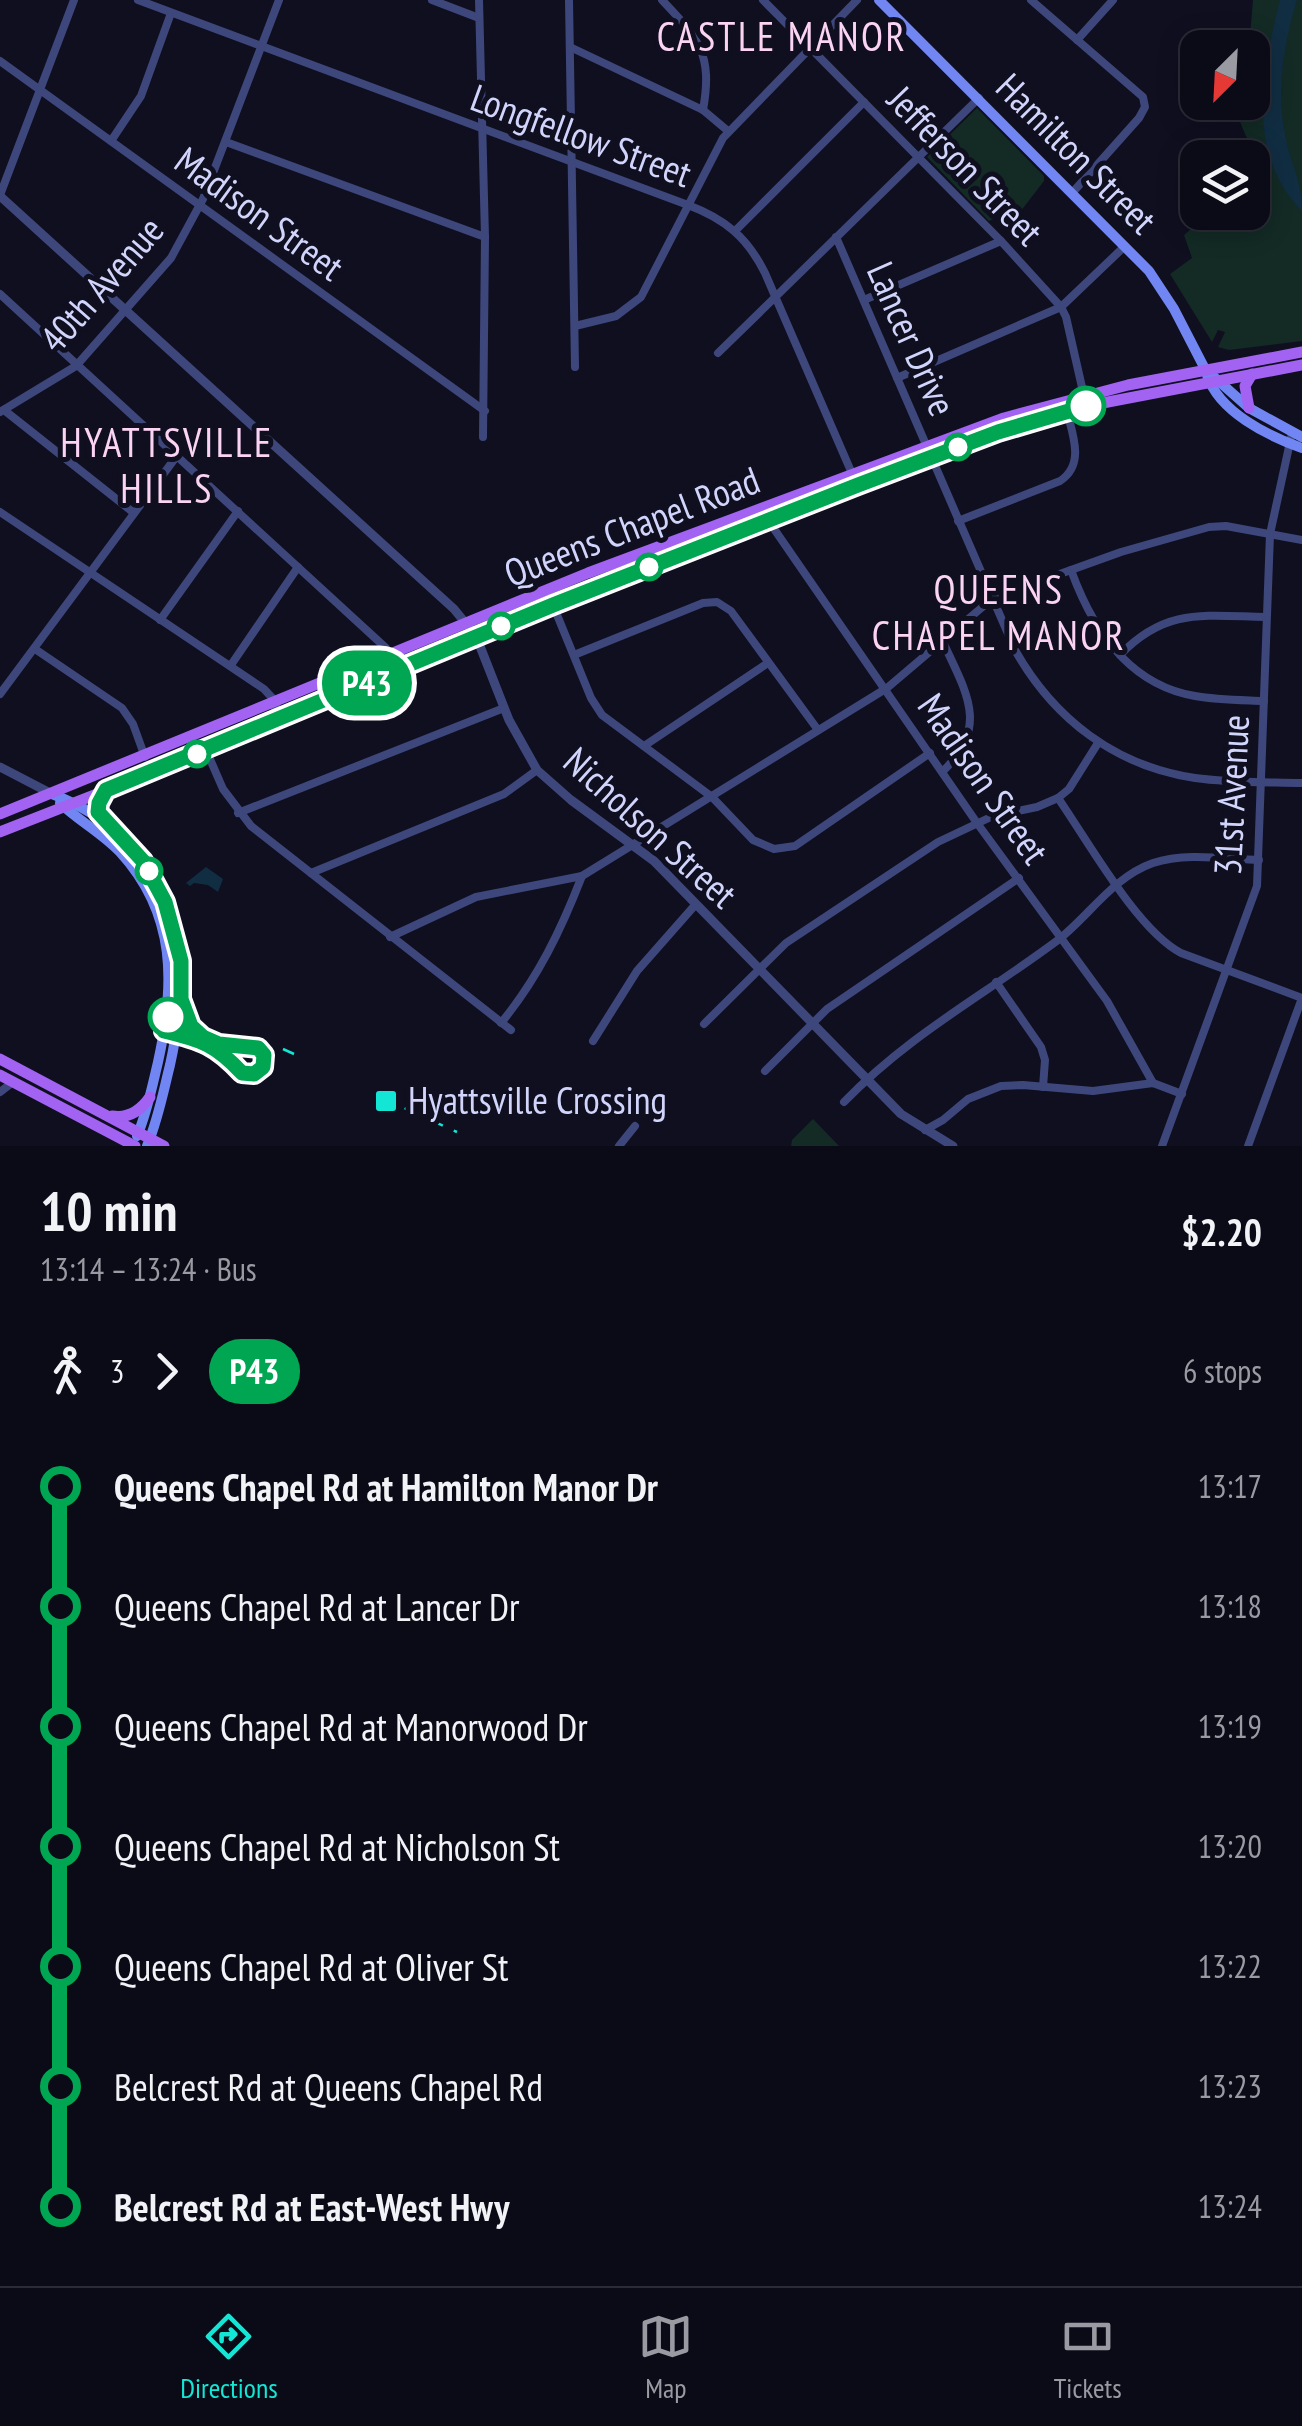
<!DOCTYPE html>
<meta charset="utf-8">
<style>
body{margin:0;font-family:"PT Sans Narrow",sans-serif;background:#191925;color:#f1f3f6;height:100vh;display:flex;flex-direction:column;font-size:38px;white-space:nowrap}
*{box-sizing:border-box;margin:0}
p{font-size:32px;color:#9a9ba2}
.icon{flex:none;width:55px;height:55px;fill:none;stroke:currentColor;stroke-width:2;stroke-linecap:round;stroke-linejoin:round}
.map{position:relative;height:1146px;overflow:hidden}
.details{display:flex;flex-direction:column;background:#0b0b18;flex:1}
.details>*{flex:none}
.badge{padding:0 20px;border-radius:32px;font-size:35px;line-height:65px}
.needle{width:65px;rotate:204deg}
.buttons{position:absolute;left:1180px;top:30px;display:grid;gap:20px}
.buttons a{display:grid;place-items:center;width:90px;height:90px;border-radius:20px;background:#0b0b18;box-shadow:0 5px 25px #0003,0 0 0 2px #2b2b37;font-size:50px}
.map>.badge{position:absolute;translate:-50% -50%;box-shadow:0 0 0 5px #fff}
.legs{display:flex;align-items:center;gap:15px;height:110px;padding:0 40px;font-size:32px}
.legs p{margin-inline-start:auto}
.overview{display:flex;align-items:center;justify-content:space-between;height:170px;padding:0 40px}
h1{font-size:55px;font-weight:800;line-height:75px}
ul{padding:0 40px;list-style:none}
li{display:flex;align-items:center;gap:35px;height:120px;font-size:38px}
li i{display:grid;place-items:center;width:15px;height:100%;margin:0 12px;background:currentColor}
li i::after{content:'';width:25px;height:25px;margin:-12px;border:8px solid;border-radius:50%;background:#0b0b18}
li p{margin-inline-start:auto}
li:first-child i{background:linear-gradient(#0000 50%,currentColor 0)}
li:last-child i{background:linear-gradient(currentColor 50%,#0000 0)}
.dock{display:flex;justify-content:space-around;align-items:center;height:140px;border-top:2px solid #2b2b37;background:#0b0b18;font-size:28px;color:#9a9ba2}
.dock a{display:grid;justify-items:center;gap:5px}
.dock .current{color:#13e6d4}
.map>svg:first-child{display:block}
.green{fill:#132a25}
.water{fill:#112d42}
.lines{fill:none;stroke-linecap:round;stroke-linejoin:round}
.minor{stroke:#3e477b;stroke-width:8}
.tertiary{stroke:#3e477b;stroke-width:9}
.secondary{stroke:#7186f3;stroke-width:10}
.primary{stroke:#a262f2;stroke-width:11}
.rail{stroke:#13e6d4;stroke-width:2.5;stroke-dasharray:15 12;stroke-linecap:butt}
.line-1-casing{stroke:#fff;stroke-width:22}
.line-1{stroke:#00a651;stroke-width:15}
.stop-1-dot{fill:#fff;stroke:#00a651;stroke-width:5}
.poi-dot{fill:#13e6d4;stroke:#0f0f20;stroke-width:4}
.labels{text-anchor:middle;stroke-width:10;stroke-linejoin:round;paint-order:stroke}
.street-label{font-size:38px;fill:#d2d5fb;stroke:#0f0f20}
.poi-label{font-size:38px;fill:#d2d5fb;stroke:#0f0f20;text-anchor:start}
.neighbourhood-label{font-size:40px;letter-spacing:2.5px;fill:#fbd4f4;stroke:#0f0f20}
</style>
<div class="map">
<svg width="1302" height="1146" viewBox="0 0 1302 1146">
<rect width="100%" height="100%" fill="#0f0f20"/>
<g class="green">
<polygon points="1253,0 1302,0 1302,341 1229,350 1218,347 1225,332 1218,330 1212,342 1170,274 1192,258 1184,235 1209,213 1252,212 1253,174 1259,167 1232,103 1252,102 1252,48 1249,47"/>
<polygon points="977,108 1044,176 1044,181 1017,216 1000,216 989,221 927,157"/>
<polygon points="813,1119 839,1146 791,1146 792,1140"/>
</g>
<g class="water">
<path d="M1280,0H1297C1284,43 1276,90 1285,134C1290,164 1302,179 1302,211C1245,154 1262,71 1280,0Z"/>
<polygon points="206,867 223,879 218,892 208,885 194,883 190,886 186,883"/>
</g>
<g class="lines">
<g class="minor">
<path d="M138,0L688,205C725,219 747,237 765,273L857,485"/>
<polyline points="432,0 479,18"/>
<polyline points="479,0 485,237 483,437"/>
<polyline points="569,0 575,367"/>
<path d="M662,0C699,39 713,54 703,110"/>
<polyline points="763,0 1001,241 1061,307 1066,317 1084,396"/>
<polyline points="1031,0 1143,97 1145,107 1139,118 1073,192"/>
<polyline points="1077,40 1113,0"/>
<polyline points="570,47 703,110 728,131"/>
<polyline points="0,61 485,411"/>
<polyline points="111,141 141,96 171,13"/>
<polyline points="226,142 485,237"/>
<polyline points="0,195 74,0"/>
<polyline points="736,230 864,102"/>
<path d="M836,237L1015,650C1054,719 1115,766 1195,778C1230,783 1267,782 1302,783"/>
<polyline points="0,294 386,648 401,669"/>
<polyline points="864,300 1001,241"/>
<polyline points="575,326 616,316 641,297 723,138 857,0"/>
<polyline points="718,353 979,98"/>
<polyline points="897,378 1061,307 1125,246"/>
<polyline points="4,410 134,513"/>
<polyline points="0,412 76,366 171,258 203,199 279,0"/>
<polyline points="761,510 977,823 1107,1001 1153,1083"/>
<polyline points="0,512 264,689 277,703 270,724"/>
<path d="M958,521L1060,481C1086,464 1072,433 1066,408"/>
<path d="M1071,570C1092,628 1129,685 1195,696C1217,700 1241,700 1264,701"/>
<polyline points="553,605 591,698 602,715 712,797 753,840 774,849 795,846 930,753"/>
<polyline points="160,620 238,511"/>
<polyline points="35,649 122,708 133,724 145,757"/>
<polyline points="574,655 703,603 717,602 731,611 818,730"/>
<path d="M1120,655C1166,607 1205,616 1266,617"/>
<polyline points="231,665 298,567"/>
<polyline points="0,694 176,457"/>
<polyline points="644,746 768,663"/>
<polyline points="206,750 223,789 251,826 511,1030"/>
<path d="M943,771C990,727 966,692 943,642"/>
<path d="M1058,798C1088,841 1137,930 1181,953L1302,998"/>
<polyline points="238,813 504,708"/>
<polyline points="311,873 504,794 537,770"/>
<polyline points="390,937 476,897 582,876 887,688 993,598 1121,552 1209,527 1226,526 1302,540"/>
<polyline points="996,982 1041,1047 1045,1060 1043,1087"/>
<path d="M501,1023C538,978 561,930 582,876"/>
<polyline points="704,1024 786,943 938,842 993,816 1037,807 1058,798 1069,789 1098,743"/>
<polyline points="593,1041 637,971 696,904"/>
<polyline points="765,1071 827,1009 1019,878"/>
<polyline points="0,1092 13,1082"/>
<path d="M844,1102C910,1034 983,996 1058,940C1089,916 1113,877 1153,863C1186,852 1225,859 1259,860"/>
<polyline points="925,1130 943,1120 968,1099 1001,1086 1023,1085 1093,1091 1153,1083 1182,1094"/>
<polyline points="619,1146 635,1126"/>
<polyline points="1162,1146 1257,886 1270,534 1292,433"/>
<polyline points="1248,1146 1302,998"/>
</g>
<g class="tertiary">
<polyline points="0,196 454,609 476,636 509,720 537,770 571,800 654,861 901,1114 953,1146"/>
<polyline points="0,767 52,794"/>
</g>
<g class="secondary">
<polyline points="879,0 1149,271 1174,309 1205,369 1249,408 1302,437"/>
<path d="M1207,375C1219,412 1268,436 1302,448"/>
<path d="M52,794C174,841 196,949 170,1065C163,1093 158,1120 147,1146"/>
<path d="M60,803C79,821 102,833 120,852C177,914 175,985 158,1062C152,1087 147,1113 137,1136"/>
</g>
<g class="primary">
<polyline points="1249,408 1245,386 1252,374"/>
<polyline points="0,814 588,573 1004,418 1128,385 1302,352"/>
<polyline points="102,819 98,807 105,791"/>
<polyline points="0,832 166,767 571,597 998,432 1087,406 1302,365"/>
<polyline points="0,1059 164,1146"/>
<polyline points="0,1075 135,1146"/>
<path d="M112,1116C129,1119 141,1110 150,1097"/>
</g>
<g class="rail">
<polyline points="283,1049 294,1054"/>
<polyline points="380,1097 457,1132"/>
</g>
</g>
<g class="lines">
<defs>
<path id="line-1" d="M168,1017L164,1031C202,1040 216,1045 242,1073L254,1074L263,1067L264,1055L258,1048L219,1044L203,1037L191,1026L181,999V961L165,902L143,861L98,812L99,803L106,790L553,605L858,485L998,432L1086,406"/>
</defs>
<use href="#line-1" class="line-1-casing"/>
<use href="#line-1" class="line-1"/>
</g>
<g class="stop-1-dot">
<circle cx="1086" cy="406" r="18"/>
<circle cx="958" cy="447" r="12"/>
<circle cx="649" cy="567" r="12"/>
<circle cx="501" cy="626" r="12"/>
<circle cx="197" cy="754" r="12"/>
<circle cx="149" cy="871" r="12"/>
<circle cx="168" cy="1017" r="18"/>
</g>
<rect class="poi-dot" x="374" y="1089" width="24" height="24" rx="5"/>
<g class="labels">
<g class="street-label">
<text transform="translate(581 136) rotate(20)" y="13">Longfellow Street</text>
<text transform="translate(1076 154) rotate(45)" y="13">Hamilton Street</text>
<text transform="translate(965 166) rotate(46)" y="13">Jefferson Street</text>
<text transform="translate(259 214) rotate(36)" y="13">Madison Street</text>
<text transform="translate(102 285) rotate(-49)" y="13">40th Avenue</text>
<text transform="translate(911 339) rotate(66)" y="13">Lancer Drive</text>
<text transform="translate(632 527) rotate(-21)" y="13">Queens Chapel Road</text>
<text transform="translate(983 779) rotate(55)" y="13">Madison Street</text>
<text transform="translate(1232 795) rotate(-87)" y="13">31st Avenue</text>
<text transform="translate(650 828) rotate(42)" y="13">Nicholson Street</text>
</g>
<g class="poi-label">
<text x="408" y="1114">Hyattsville Crossing</text>
</g>
<g class="neighbourhood-label">
<text x="782" y="51">CASTLE MANOR</text>
<text x="167" y="457">HYATTSVILLE<tspan x="167" dy="46">HILLS</tspan></text>
<text x="999" y="604">QUEENS<tspan x="999" dy="46">CHAPEL MANOR</tspan></text>
</g>
</g>
</svg>
<div class="buttons">
<a><svg class="needle" viewBox="-14 -14 28 28"><path d="M0-13l5 13h-10z" fill="#e53935"/><path d="M0 13l5-13h-10z" fill="#9a9ba2"/></svg></a>
<a><svg class="icon" aria-label="layers" viewBox="0 0 24 24"><path d="M12 4l9 5-9 5-9-5zM3 14l9 5 9-5"/></svg></a>
</div>
<b class="badge" style="left:367px;top:683px;background:#00a651;color:#fff">P43</b>
</div>
<section class="details">
<div class="overview"><div><h1>10 min</h1><p>13:14 – 13:24 · Bus</p></div><b>$2.20</b></div>
<div class="legs"><svg class="icon" aria-label="walk" viewBox="0 0 24 24"><circle cx="13" cy="4" r="2"/><path d="M13 8l-2 6 4 7M11 14l-3 7M7 12l3-4h3l4 4"/></svg>3<svg class="icon" aria-label="forward" viewBox="0 0 24 24"><path d="M9 5l7 7-7 7"/></svg><b class="badge" style="background:#00a651;color:#fff">P43</b><p>6 stops</p></div>
<ul>
<li><i style="color:#00a651"></i><b>Queens Chapel Rd at Hamilton Manor Dr</b><p>13:17</p></li>
<li><i style="color:#00a651"></i><span>Queens Chapel Rd at Lancer Dr</span><p>13:18</p></li>
<li><i style="color:#00a651"></i><span>Queens Chapel Rd at Manorwood Dr</span><p>13:19</p></li>
<li><i style="color:#00a651"></i><span>Queens Chapel Rd at Nicholson St</span><p>13:20</p></li>
<li><i style="color:#00a651"></i><span>Queens Chapel Rd at Oliver St</span><p>13:22</p></li>
<li><i style="color:#00a651"></i><span>Belcrest Rd at Queens Chapel Rd</span><p>13:23</p></li>
<li><i style="color:#00a651"></i><b>Belcrest Rd at East-West Hwy</b><p>13:24</p></li>
</ul>
</section>
<nav class="dock">
<a class="current"><svg class="icon" aria-label="directions" viewBox="0 0 24 24"><path d="M12 3l9 9-9 9-9-9zM9 14v-3h6M13 9l2 2-2 2"/></svg>Directions</a>
<a><svg class="icon" aria-label="map" viewBox="0 0 24 24"><path d="M3 6l6-2 6 2 6-2v14l-6 2-6-2-6 2zM9 4v14M15 6v14"/></svg>Map</a>
<a><svg class="icon" aria-label="tickets" viewBox="0 0 24 24"><path d="M3 7h18v10H3zM15 7v10"/></svg>Tickets</a>
</nav>
